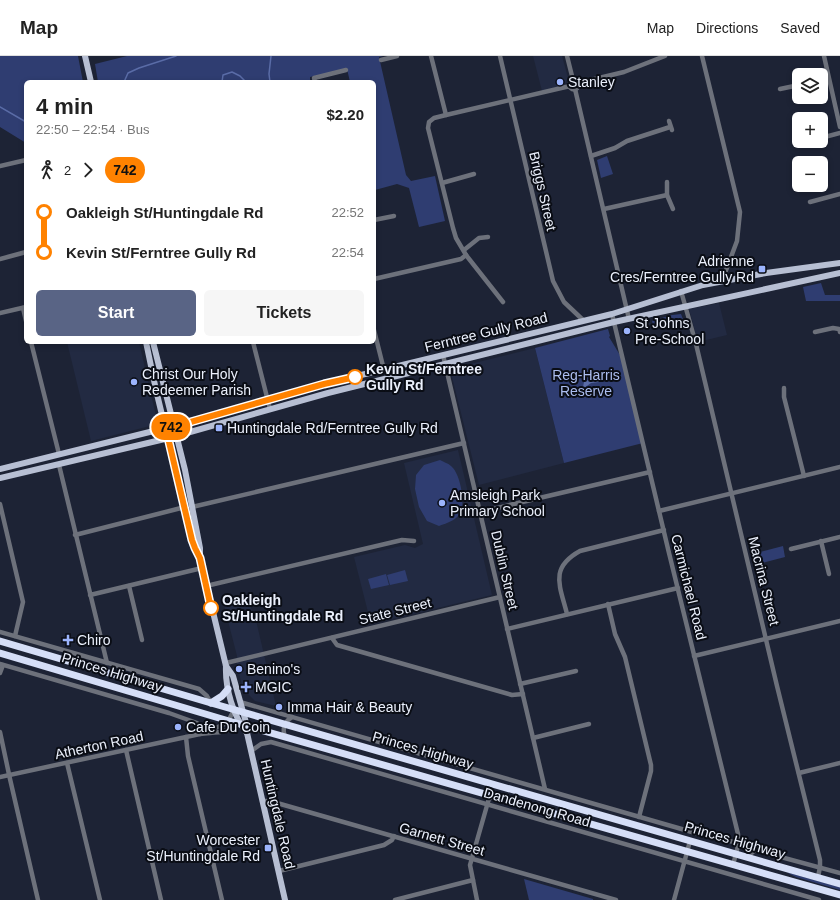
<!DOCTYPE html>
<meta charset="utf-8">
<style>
body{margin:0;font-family:Helvetica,sans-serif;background:#f6f6f6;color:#222;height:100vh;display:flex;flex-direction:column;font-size:15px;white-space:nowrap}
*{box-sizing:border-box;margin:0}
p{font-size:13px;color:#767676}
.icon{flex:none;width:22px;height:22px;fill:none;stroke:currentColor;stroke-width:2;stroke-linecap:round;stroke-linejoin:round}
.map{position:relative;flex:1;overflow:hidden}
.side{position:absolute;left:24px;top:24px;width:352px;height:264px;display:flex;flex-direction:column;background:#fff;border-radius:6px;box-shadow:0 2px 6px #0003}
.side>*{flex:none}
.badge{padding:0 8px;border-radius:13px;font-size:14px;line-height:26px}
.tools{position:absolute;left:792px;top:12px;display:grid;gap:8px}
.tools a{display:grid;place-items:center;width:36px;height:36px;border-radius:6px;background:#fff;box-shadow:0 2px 6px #0003;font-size:20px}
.map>.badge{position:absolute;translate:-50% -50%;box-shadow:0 0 0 2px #fff}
.legs{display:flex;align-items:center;gap:6px;height:44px;padding:0 12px;font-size:13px}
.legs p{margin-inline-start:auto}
.headline{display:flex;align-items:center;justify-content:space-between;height:68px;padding:0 12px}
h1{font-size:22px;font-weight:600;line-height:30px}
.action{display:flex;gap:8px;margin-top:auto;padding:8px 12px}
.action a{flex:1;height:46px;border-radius:6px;background:#596485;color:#fff;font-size:16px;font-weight:600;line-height:46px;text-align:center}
.action a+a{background:#f6f6f6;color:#222}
ul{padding:0 12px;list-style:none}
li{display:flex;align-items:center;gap:14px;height:40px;font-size:15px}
li i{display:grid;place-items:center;width:6px;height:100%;margin:0 5px;background:currentColor}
li i::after{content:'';width:10px;height:10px;margin:-5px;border:3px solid;border-radius:50%;background:#fff}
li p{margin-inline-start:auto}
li:first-child i{background:linear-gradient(#0000 50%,currentColor 0)}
li:last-child i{background:linear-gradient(currentColor 50%,#0000 0)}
header{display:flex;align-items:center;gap:24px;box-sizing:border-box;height:56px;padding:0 20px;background:#fff;border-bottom:1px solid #e0e0e0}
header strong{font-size:19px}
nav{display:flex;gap:22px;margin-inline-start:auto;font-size:14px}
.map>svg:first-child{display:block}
.built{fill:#222a42}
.green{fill:#2f3d71}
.water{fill:#5a6ca7}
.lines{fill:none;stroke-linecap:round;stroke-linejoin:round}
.stream{stroke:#5a6ca7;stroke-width:1.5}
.minor{stroke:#6d717b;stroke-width:4.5}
.major{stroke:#b7bfd3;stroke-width:6}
.highway{stroke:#d5def7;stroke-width:7}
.line-1-casing{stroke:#fff;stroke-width:9}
.line-1{stroke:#ff8200;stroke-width:6}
.poi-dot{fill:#9cb4fd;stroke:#0a0d15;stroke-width:1.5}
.stop-1-dot{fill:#fff;stroke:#ff8200;stroke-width:2}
.labels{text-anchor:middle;stroke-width:4;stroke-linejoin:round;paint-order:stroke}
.poi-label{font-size:14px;fill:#ebf0fc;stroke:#0a0d15;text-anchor:start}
.street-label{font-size:14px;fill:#ebf0fc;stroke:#0a0d15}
.stop-label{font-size:14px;font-weight:bold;fill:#ebf0fc;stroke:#0a0d15;text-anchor:start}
.park-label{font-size:14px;fill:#abbdef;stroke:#0a0d15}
</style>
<header>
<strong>Map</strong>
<nav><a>Map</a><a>Directions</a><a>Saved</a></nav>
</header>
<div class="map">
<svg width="840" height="844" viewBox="0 0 840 844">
<rect width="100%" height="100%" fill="#1d2335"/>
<g class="built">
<polygon points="533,0 562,0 568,22 564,30 542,35"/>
<polygon points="719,247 727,279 698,286 689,253"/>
<polygon points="67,286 139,286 156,360 150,370 91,385"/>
<polygon points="535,292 564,407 479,429 450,313"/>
<polygon points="458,394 492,539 371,568 354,501 405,489 415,492 423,488 404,407"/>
<polygon points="249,543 253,560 255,560 276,650 255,645 243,633 237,610 237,600 224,549"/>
</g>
<g class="green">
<polygon points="0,0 78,0 83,26 26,26 26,87 0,71"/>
<polygon points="127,0 383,0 379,1 406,119 411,125 435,120 445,165 419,171 409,132 397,128 375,134 374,128 374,26 350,26 347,13 310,21 310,26 98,26 95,8"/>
<polygon points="607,100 613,118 601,122 597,104"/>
<polygon points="821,227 825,239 840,239 840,245 806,245 803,231"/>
<polygon points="681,258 684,266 681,264 654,273 652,265 672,259"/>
<polygon points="608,273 610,280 609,281 623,304 643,387 564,407 535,292"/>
<path d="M440,404C443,406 448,407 451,410C460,417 465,444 461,455C458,464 447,467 439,470L427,465L419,451L415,433L416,419L424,409Z"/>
<polygon points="783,490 785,501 754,509 752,498"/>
<polygon points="405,514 408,525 390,529 387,519"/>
<polygon points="386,518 389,529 371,533 368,523"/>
<polygon points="786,816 840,831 840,834 796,821"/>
<polygon points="524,823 593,843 593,844 529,844"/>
</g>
<path class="water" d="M595,315C600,316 601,321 599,326L591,327L584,332L583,331L584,326L588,324L592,326L594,324L590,320L591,318Z"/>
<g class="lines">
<g class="stream">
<polyline points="124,26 128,17 139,12 176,0"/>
<polyline points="192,26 196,26"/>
<polyline points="222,26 223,19 232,16 240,20 246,26"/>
<polyline points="270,26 269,18 271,0"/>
<polyline points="0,51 26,66"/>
</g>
<g class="minor">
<polyline points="431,0 446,59"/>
<polyline points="500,0 553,225 564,246 583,264"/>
<polyline points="567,0 573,24"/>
<polyline points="702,0 740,156 737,185 722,225"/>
<polyline points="824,0 840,71"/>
<polyline points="381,4 397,0"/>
<polyline points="821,24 828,22"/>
<circle cx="574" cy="29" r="4.5"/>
<polyline points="315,26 314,22 346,14"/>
<polyline points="578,27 624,16 665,0"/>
<polyline points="575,33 629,263"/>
<polyline points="780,33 799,29"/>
<polyline points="669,65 672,74"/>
<polyline points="821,82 840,77"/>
<polyline points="795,87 805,85"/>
<polyline points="591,100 615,92 627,85 670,71"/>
<polyline points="0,110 26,104"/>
<polyline points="667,126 667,139 673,153"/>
<polyline points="442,127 474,118"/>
<polyline points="810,146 840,138"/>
<polyline points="604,153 667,139"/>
<polyline points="374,164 394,160"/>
<polyline points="464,194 479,182 488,181"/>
<polyline points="0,203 26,196"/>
<polyline points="374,223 461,203 466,199"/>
<polyline points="681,235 696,288 777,630 820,804 820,811 818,821"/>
<polyline points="503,246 466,199 456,182 453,172 428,72 429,66 434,62 446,59 570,30"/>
<polyline points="23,252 26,265"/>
<polyline points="0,257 26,251"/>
<polyline points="612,258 669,497 738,778 738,790 733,809"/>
<polyline points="374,274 384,314"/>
<polyline points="815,276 833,272 839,273 840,276"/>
<polyline points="31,286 59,398"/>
<polyline points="253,286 270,353"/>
<polyline points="443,299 545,733"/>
<polyline points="784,332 784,341 804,420"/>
<polyline points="59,409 107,607"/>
<polyline points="0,448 23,546 15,580"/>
<polyline points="192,451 464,387"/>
<polyline points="659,455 840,411"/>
<polyline points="480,456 650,416"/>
<polyline points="75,479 185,451"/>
<polyline points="821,485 829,518"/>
<polyline points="791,493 840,481"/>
<polyline points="129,530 142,584"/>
<polyline points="206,530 402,484 414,485"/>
<polyline points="90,539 202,512"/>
<polyline points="608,548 615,578 625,601 651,709 651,715 639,761"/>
<path d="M567,558C560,530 549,512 580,495L664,474"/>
<polyline points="507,573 678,532"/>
<polyline points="0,576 199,633 207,640 211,647"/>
<polyline points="332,582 337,589 512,639 523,638"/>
<polyline points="694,600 840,565"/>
<polyline points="226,607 500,541"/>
<polyline points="0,608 169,657 197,667 200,678"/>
<polyline points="0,617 3,609"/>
<polyline points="520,628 576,615"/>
<polyline points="240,646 699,778 738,787"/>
<polyline points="0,676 10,723 38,844"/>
<polyline points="204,677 227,667 234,654"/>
<polyline points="186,681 188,700 222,844"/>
<path d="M285,681C282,672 284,666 292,661"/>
<polyline points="533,682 589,668"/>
<polyline points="126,694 161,844"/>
<polyline points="251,695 261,688 271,686 819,844"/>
<polyline points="67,707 100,844"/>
<polyline points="799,717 840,707"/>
<path d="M0,721L200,678C214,676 227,678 239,668"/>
<polyline points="262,745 270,745 616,844"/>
<polyline points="747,801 755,794 840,817"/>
<polyline points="279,815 384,789 392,784 394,780"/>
<polyline points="395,844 473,824"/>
<polyline points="477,844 470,809 490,739"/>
<polyline points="674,844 690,785"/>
</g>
<g class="major">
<polyline points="85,0 91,26"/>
<polyline points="146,286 156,334 190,475 195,492 199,500"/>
<path d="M153,286L185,414L200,492V502L226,610C225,632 233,660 247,677"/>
<polyline points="0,413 194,365 324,328 612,258 703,229 766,217 840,207"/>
<polyline points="0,422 169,382 328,337 614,266 840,217"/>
<polyline points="226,610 233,620 247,670 247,677 285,844"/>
</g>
<g class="highway">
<polyline points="0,585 211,647 840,828"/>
<polyline points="0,597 229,665 840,839"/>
<polyline points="211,647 222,640 228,633"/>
</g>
</g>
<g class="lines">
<defs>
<polyline id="line-1" points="211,552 200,502 195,492 192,484 166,373 324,328 355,321"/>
</defs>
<use href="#line-1" class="line-1-casing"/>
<use href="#line-1" class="line-1"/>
</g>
<g class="poi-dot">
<circle cx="560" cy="26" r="4"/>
<rect x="758" y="209" width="8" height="8" rx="2"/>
<circle cx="627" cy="275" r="4"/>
<circle cx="134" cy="326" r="4"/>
<rect x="215" y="368" width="8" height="8" rx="2"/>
<circle cx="442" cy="447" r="4"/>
<path d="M66 578h4v4h4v4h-4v4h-4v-4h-4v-4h4z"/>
<circle cx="239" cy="613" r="4"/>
<path d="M244 625h4v4h4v4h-4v4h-4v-4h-4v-4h4z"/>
<circle cx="279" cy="651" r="4"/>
<circle cx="178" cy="671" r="4"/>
<rect x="264" y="788" width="8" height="8" rx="2"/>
</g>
<g class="stop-1-dot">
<circle cx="355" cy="321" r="7"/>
<circle cx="211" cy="552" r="7"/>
</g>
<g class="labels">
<g class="poi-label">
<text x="568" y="31">Stanley</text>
<text x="754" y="210" text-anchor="end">Adrienne<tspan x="754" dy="16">Cres/Ferntree Gully Rd</tspan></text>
<text x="635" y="272">St Johns<tspan x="635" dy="16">Pre-School</tspan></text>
<text x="142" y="323">Christ Our Holy<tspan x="142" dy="16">Redeemer Parish</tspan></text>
<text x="227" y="377">Huntingdale Rd/Ferntree Gully Rd</text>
<text x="450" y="444">Amsleigh Park<tspan x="450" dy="16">Primary School</tspan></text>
<text x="77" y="589">Chiro</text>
<text x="247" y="618">Benino's</text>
<text x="255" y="636">MGIC</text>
<text x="287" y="656">Imma Hair &amp; Beauty</text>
<text x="186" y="676">Cafe Du Coin</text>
<text x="260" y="789" text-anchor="end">Worcester<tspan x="260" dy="16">St/Huntingdale Rd</tspan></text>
</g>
<g class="street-label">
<text transform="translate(543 135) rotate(77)" y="5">Briggs Street</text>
<text transform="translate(486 276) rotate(-14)" y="5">Ferntree Gully Road</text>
<text transform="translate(505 514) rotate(77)" y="5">Dublin Street</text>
<text transform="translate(764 525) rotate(76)" y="5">Macrina Street</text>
<text transform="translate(689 531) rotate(76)" y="5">Carmichael Road</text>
<text transform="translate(395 555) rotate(-14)" y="5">State Street</text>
<text transform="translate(112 616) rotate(17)" y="5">Princes Highway</text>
<text transform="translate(99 689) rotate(-12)" y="5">Atherton Road</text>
<text transform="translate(423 694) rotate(16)" y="5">Princes Highway</text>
<text transform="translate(537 751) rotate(16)" y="5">Dandenong Road</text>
<text transform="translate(278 758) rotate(77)" y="5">Huntingdale Road</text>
<text transform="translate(442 783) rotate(16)" y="5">Garnett Street</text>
<text transform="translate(735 784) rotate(16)" y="5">Princes Highway</text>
</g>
<g class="stop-label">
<text x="366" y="318">Kevin St/Ferntree<tspan x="366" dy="16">Gully Rd</tspan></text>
<text x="222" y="549">Oakleigh<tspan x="222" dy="16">St/Huntingdale Rd</tspan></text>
</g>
<g class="park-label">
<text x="586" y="324">Reg-Harris<tspan x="586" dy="16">Reserve</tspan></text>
</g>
</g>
</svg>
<div class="tools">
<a><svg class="icon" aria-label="layers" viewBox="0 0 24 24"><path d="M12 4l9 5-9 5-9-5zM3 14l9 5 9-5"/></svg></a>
<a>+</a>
<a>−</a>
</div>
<b class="badge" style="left:171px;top:371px;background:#ff8200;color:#111">742</b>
<section class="side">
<div class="headline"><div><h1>4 min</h1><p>22:50 – 22:54 · Bus</p></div><b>$2.20</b></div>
<div class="legs"><svg class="icon" aria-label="walk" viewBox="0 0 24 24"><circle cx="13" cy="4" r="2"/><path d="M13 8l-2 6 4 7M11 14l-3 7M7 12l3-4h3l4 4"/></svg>2<svg class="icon" aria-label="forward" viewBox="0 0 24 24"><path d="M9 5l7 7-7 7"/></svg><b class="badge" style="background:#ff8200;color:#111">742</b></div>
<ul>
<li><i style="color:#ff8200"></i><b>Oakleigh St/Huntingdale Rd</b><p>22:52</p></li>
<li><i style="color:#ff8200"></i><b>Kevin St/Ferntree Gully Rd</b><p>22:54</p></li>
</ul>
<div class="action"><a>Start</a><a>Tickets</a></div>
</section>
</div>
